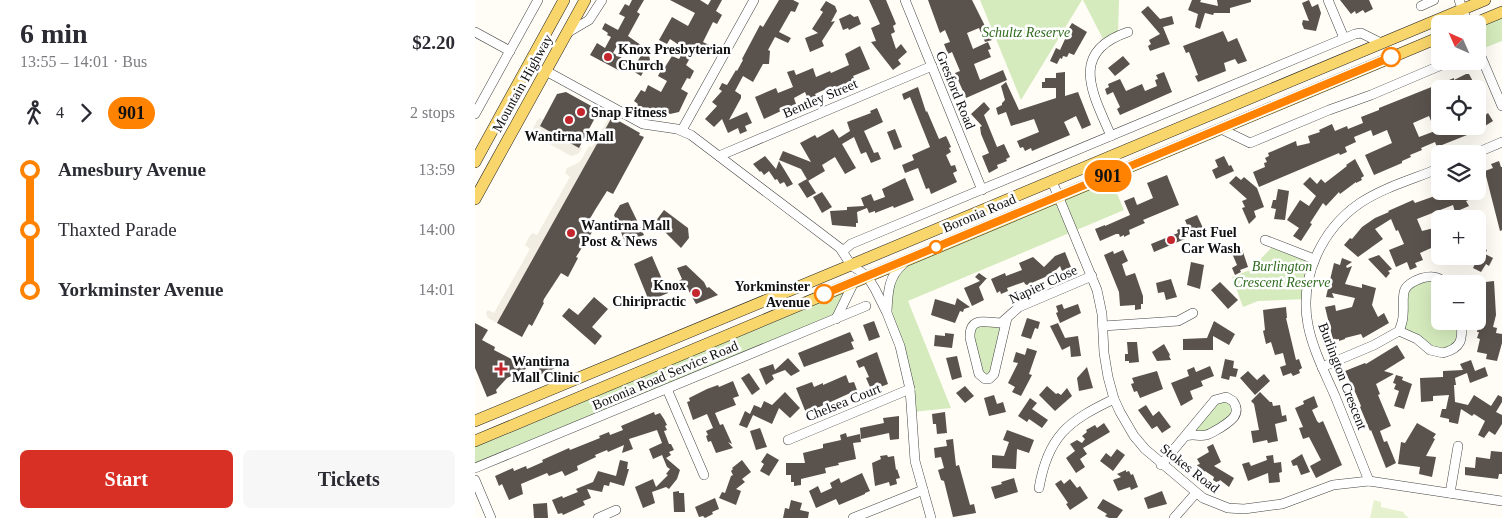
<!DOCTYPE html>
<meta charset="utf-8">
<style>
body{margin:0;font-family:"Times New Roman",serif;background:#f7f7f7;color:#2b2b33;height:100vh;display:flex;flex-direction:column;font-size:19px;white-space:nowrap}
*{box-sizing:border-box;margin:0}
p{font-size:16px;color:#7c7c81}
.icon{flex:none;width:28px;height:28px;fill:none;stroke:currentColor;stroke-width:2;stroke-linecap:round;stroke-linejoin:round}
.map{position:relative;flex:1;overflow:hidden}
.sheet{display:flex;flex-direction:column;background:#fff;width:475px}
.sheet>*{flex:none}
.badge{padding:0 10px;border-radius:16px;font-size:18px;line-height:32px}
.needle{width:32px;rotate:315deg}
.fabs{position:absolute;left:956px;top:15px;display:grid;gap:10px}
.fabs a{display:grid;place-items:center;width:55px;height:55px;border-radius:8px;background:#fff;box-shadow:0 5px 20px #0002;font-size:25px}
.map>.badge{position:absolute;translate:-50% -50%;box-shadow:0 0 0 2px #fff}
.legs{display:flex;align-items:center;gap:8px;height:55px;padding:0 20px;font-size:16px}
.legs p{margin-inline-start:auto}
.headline{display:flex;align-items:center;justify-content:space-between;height:85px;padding:0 20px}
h1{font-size:28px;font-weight:600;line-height:38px}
.button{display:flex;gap:10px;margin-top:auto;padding:10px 20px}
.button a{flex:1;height:58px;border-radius:8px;background:#d93025;color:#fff;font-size:20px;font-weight:600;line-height:58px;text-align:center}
.button a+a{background:#f7f7f7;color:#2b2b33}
ul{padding:0 20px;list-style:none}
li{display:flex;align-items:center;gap:18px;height:60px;font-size:19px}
li i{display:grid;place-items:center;width:8px;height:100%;margin:0 6px;background:currentColor}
li i::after{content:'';width:12px;height:12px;margin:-6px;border:4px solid;border-radius:50%;background:#fff}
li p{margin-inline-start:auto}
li:first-child i{background:linear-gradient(#0000 50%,currentColor 0)}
li:last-child i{background:linear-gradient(currentColor 50%,#0000 0)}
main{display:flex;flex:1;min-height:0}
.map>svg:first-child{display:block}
.green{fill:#d5ebbd}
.pitch{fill:#e6f2cf}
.plaza{fill:#f1ede2}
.building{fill:#5a524d;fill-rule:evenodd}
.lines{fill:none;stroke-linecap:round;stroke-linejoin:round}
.minor-casing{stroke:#444;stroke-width:10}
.major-casing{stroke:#222;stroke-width:12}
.minor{stroke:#fff;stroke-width:9}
.major{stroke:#f9d66b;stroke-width:11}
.line-1-casing{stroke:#fff;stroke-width:11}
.line-1{stroke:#ff8200;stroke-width:8}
.poi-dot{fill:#c4262e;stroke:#fff;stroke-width:2}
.stop-1-dot{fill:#fff;stroke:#ff8200;stroke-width:2.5}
.labels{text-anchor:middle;stroke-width:5;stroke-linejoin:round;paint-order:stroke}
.park-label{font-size:14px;font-style:italic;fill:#2f6b1f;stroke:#fff}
.poi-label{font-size:14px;font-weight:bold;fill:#111;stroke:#fff;text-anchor:start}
.street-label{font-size:14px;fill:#111;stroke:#fff}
.stop-label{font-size:14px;font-weight:bold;fill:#111;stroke:#fff;text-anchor:end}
</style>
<main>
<section class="sheet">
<div class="headline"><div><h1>6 min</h1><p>13:55 – 14:01 · Bus</p></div><b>$2.20</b></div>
<div class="legs"><svg class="icon" aria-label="walk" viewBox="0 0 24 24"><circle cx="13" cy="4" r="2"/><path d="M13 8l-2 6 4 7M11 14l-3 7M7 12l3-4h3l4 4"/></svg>4<svg class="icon" aria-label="forward" viewBox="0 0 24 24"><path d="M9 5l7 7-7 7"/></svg><b class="badge" style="background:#ff8200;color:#111">901</b><p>2 stops</p></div>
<ul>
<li><i style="color:#ff8200"></i><b>Amesbury Avenue</b><p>13:59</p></li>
<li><i style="color:#ff8200"></i><span>Thaxted Parade</span><p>14:00</p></li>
<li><i style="color:#ff8200"></i><b>Yorkminster Avenue</b><p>14:01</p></li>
</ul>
<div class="button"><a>Start</a><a>Tickets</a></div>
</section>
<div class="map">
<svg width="1027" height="518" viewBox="0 0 1027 518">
<rect width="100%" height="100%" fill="#fffdf5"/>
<g class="green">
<polygon points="505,0 607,0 546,100"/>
<polygon points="608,0 644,0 643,35 630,43"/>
<polygon points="1027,12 1027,41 1004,50 1002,24"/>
<polygon points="634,175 649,210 433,301 476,408 437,412 435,389 412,313 424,268"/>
<polygon points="800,244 839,259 832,299 783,301 768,307 757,277 775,270"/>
<polygon points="954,276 965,284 965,321 986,321 987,336 968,353 924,331 929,292"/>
<polygon points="379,282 361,319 0,468 0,441"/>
<polygon points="528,322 519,374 510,379 495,338 502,323"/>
<polygon points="747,397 762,411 731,435 717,434"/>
</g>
<polygon class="pitch" points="899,500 906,502 906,507 929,512 929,514 934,518 895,518"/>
<g class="plaza">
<polygon points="135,116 138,118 24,324 13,318 11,313 13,310 19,313 55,249 50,245 54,237 57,233 62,235 95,177 90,173 92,168 103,163 106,160 114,146 117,147"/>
<polygon points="64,118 69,120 67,126 107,148 103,154 96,156 62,137 58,132 58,128"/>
</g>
<g class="building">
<path d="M157,0H169L162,12L165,14L153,36L170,48L172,45L175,60L166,76L148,65L145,71L115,55L122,43L130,48L136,37L132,35L133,33L127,29L130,23L143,30L150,17L144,14L150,4L154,6ZM144,42L167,54L160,65L138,53Z"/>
<polygon points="195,0 225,0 233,5 236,0 247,0 241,11 247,15 242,24 238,22 228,42 236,46 232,54 226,50 223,56 218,53 211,65 219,71 215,79 212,78 206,89 213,93 204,112 195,114 186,109 183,113 180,111 178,114 169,109 168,111 161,107 163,104 159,101 166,90 170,92 173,85 186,92 192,81 183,76 188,66 190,67 197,56 204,59 210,49 195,39 192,44 184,40 197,17 213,26 220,13"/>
<polygon points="304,0 318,0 324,3 320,12 316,11 304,32 316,38 313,43 300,37 293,50 295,51 294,64 288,64 278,82 268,76 260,91 266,95 266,98 254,120 272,112 277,123 270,126 272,131 265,134 263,128 253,133 247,119 239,127 230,119 242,106 237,102 247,91 244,89 247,83 252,85 261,70 262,71 268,60 267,59 285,25 288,27"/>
<polygon points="394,0 411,0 421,24 418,26 420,32 416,34 421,49 426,44 432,52 423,60 426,64 418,70 396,42 401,41 396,28 405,24"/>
<polygon points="453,0 497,0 517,40 510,42 504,28 492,33 498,49 513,42 516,49 513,50 516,57 499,64 505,80 528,70 532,80 491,98 480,73 485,71 477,52 473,54 469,44 475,42 470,30 465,33"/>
<polygon points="717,0 726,0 725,2 743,6 742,0 776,0 776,2 755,8 755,13 739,13 738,15 730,13 725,29 720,27 723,14 713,10"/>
<polygon points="834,0 837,7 843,4 846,13 841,31 829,29 827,24 828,20 834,21 827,3"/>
<polygon points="865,0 894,0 898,9 890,13 888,10 881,14 880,11 876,14"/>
<polygon points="351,1 360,6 362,11 356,22 360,21 347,41 349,46 335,52 330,38 343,33 337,29 348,12 345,10"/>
<polygon points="673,6 685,19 697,16 699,24 688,27 695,44 675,51 673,46 676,44 674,40 685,34 666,12"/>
<polygon points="375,14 379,17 383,16 386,24 374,30 373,28 368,30 364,19"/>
<polygon points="597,23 612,32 599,55 594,53 592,57 588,56 587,59 585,58 582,64 575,61 581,48 585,50 591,37 589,36"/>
<polygon points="748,31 753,42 762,38 772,61 763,64 760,59 749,63 751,71 723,82 720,76 723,75 714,52 711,53 708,46"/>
<polygon points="385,46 395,69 378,76 380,80 352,91 351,89 340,94 341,96 333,99 330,92 319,98 321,104 289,119 280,97 301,88 303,93 318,87 312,72 319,70 321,75 338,68 341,77 355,71 356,73 374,65 370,54"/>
<polygon points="648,56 655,64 640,76 633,68"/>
<polygon points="590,72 590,96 603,92 616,125 607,129 601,116 589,122 595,135 557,151 556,148 550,151 548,147 545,148 542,141 564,132 559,119 536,126 531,112 523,115 521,108 527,105 527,103 530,100 526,86 531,82 544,110 581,98 581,88 567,88 567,82 570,82 570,78 581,78 581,73"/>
<polygon points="689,72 697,92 645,115 642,109 645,107 638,92 632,95 630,89 634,87 633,84 645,79 651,91 667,84 670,91 682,86 680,80 683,79 681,75"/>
<path d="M991,74H994L1002,89H959L965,103V126H988L992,135L962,147L960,142L946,148L947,150L935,155L936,157L927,161V163L899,175L890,155L917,143L912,130L898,136L896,130L879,137L881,142L870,147L872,152L865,155L864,153L784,187L778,172L790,167L789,163L792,162L790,158L794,156L793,153L821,141L822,146L835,143L833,136L845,132L844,130L857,124L860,131L872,126L873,129L888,123L886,117L904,110V108L979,78V80ZM954,116L960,131L944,137L938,123Z"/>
<polygon points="443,87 451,112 452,111 464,139 471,136 473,140 476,147 474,148 476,152 471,155 476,166 480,165 482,171 478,173 482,182 456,194 454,188 451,189 443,168 430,173 427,165 439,160 437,155 455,147 435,97 429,100 427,94"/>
<polygon points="91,92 120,108 122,114 104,148 65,126 82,94"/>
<polygon points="509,102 515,109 509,115 522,147 529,144 535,157 531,159 532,161 522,165 523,168 514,173 507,156 514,153 506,134 505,127 507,126 496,114"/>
<polygon points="402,108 408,122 389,131 399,153 403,152 406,159 396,163 391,152 386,154 379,137 367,144 381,168 370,174 360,157 347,165 350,171 333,181 326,169 304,160 308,151 336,162 325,143 340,135 342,138 358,129 364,138 375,131 372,122 396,113 395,111"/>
<polygon points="1002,109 1008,117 1013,113 1018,121 1002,131"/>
<polygon points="137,117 165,133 164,135 169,137 138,194 132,191 120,210 113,222 121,226 101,257 103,258 93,277 86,273 69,299 68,302 69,303 57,326 54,324 47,337 22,323"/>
<polygon points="420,129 427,147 419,150 412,132"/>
<polygon points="290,156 301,169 304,161 318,184 312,187 309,182 305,184 302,179 300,180 294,171 289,175 286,171 285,172 278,164"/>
<polygon points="749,156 754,166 756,165 759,171 741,179 737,170 743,167 740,160"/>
<polygon points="880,159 889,176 886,178 887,180 881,183 881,182 865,194 864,192 851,206 848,203 835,223 837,224 826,241 818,236 824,228 812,220 825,200 834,206 841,196 828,184 835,177 842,184 846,179 850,183 872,166 871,165"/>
<polygon points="1024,161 1026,167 1027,167 1027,230 1025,231 1011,176 1002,181 1002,174 1018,168 1016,164"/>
<polygon points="692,175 704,205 668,220 670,223 654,230 655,234 649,237 649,235 645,237 644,234 641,234 625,241 620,229 630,225 630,226 655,215 649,201 659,197 662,205 678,198 672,183"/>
<polygon points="761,176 766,180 769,177 782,188 789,207 779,211 781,217 774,224 767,208 770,207 767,201 772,199 754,183"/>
<polygon points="430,178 439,200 419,208 418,206 400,213 400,211 394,213 392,208 382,212 383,223 381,223 381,227 357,225 355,211 372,210 372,207 389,206 386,198 396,194 399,201 410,197 407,189"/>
<polygon points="332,179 341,193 332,198 323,184"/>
<polygon points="803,189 814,191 810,220 799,219 801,209 796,208 798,200 801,200"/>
<polygon points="974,191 1001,191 1003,196 991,201 994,206 980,212 978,205 942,219 947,231 959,228 959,230 965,230 965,244 945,253 948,260 940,263 942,267 935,270 932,262 921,267 914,250 929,244 923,230 921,231 916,219 900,229 908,239 883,257 869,245 875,238 877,239 887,227 900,218 914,212 913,211 938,200 940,203"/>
<polygon points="347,192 357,207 347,213 338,197"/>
<polygon points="153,202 169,235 150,242 139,215 145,205"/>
<polygon points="189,210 213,228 214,238 206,248 180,222"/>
<polygon points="722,215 728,228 715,233 717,236 679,252 676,244 703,233 702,230 712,225 710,220"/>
<polygon points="766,246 773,267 765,270 766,272 760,275 757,268 762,265 756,251"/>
<polygon points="1006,247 1012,250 1010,254 1018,258 1014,266 1011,264 1006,272 998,268 1002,260 1000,258 1002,256"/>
<polygon points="648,250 653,261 647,264 651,276 660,273 668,296 668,304 666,304 666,309 660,310 660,305 645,306 644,292 629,255 638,251 639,254"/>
<polygon points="590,252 596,267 587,271 585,266 577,274 552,285 550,284 549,282 532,288 533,291 526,294 525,291 522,293 516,279 530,273 531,276 547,270 544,263 558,257 569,267 580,256"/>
<polygon points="904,255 917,269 913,271 915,273 911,278 893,259"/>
<polygon points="177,256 193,293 174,301 159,264"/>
<polygon points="867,258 877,262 871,266 872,268 877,266 870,284 887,288 887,284 901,288 897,305 903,317 909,313 914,323 888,338 886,334 870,338 870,339 864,341 864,339 858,340 850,307 860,305 861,311 877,307 880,298 857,293 859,298 851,297 859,263 865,265"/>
<polygon points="716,262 729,265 725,289 712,285"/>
<polygon points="211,265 229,282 232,288 234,287 243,295 221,304 210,284 198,290 196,286 207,279 202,268"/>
<polygon points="504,273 511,278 512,278 504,287 509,300 497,306 489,288 505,281 500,277"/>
<polygon points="696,279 702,297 691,300 689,292 683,293 681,283"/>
<polygon points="1019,281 1021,315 1018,327 1022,328 1021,333 1027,334 1027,343 1022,361 1011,359 1012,354 1002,352 1005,339 1002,338 1004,332 1002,332 1005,318 1002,319 1002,283"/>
<polygon points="745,282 763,300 753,309 736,290"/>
<polygon points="119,297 133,309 117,327 127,336 120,345 87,316 94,308 103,315"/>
<polygon points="482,298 495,307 489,309 488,312 485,311 480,323 456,315 460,299 480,305"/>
<polygon points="587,304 589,309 603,304 606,313 585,323 581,313 583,312 581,306"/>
<polygon points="811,307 812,318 811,318 821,360 824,359 827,368 824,370 825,373 818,376 816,373 808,376 805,367 811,365 808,353 800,355 796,342 791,344 788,331 790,330 788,310"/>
<polygon points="552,318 565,322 563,329 560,328 556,339 546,336"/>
<polygon points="399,321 405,337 394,341 388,325"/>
<polygon points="739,321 760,334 754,345 738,336 738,350 708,350 708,339 732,338"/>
<polygon points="0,323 13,330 7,340 20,347 19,350 52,367 49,371 32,378 21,390 22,393 12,397 0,368"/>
<polygon points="583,323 590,338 603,336 606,356 596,357 595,346 587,350 575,326"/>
<polygon points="375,332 379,341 376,342 379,349 329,367 323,353"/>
<polygon points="470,333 479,334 477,348 459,346 460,335 470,336"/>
<polygon points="652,342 662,342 664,362 654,363 654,361 650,361 650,354 653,354"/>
<polygon points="689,344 695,355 694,356 696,360 682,361 677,352"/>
<polygon points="922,345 930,358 909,371 919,374 901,384 905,394 903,395 916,426 905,431 909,442 912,441 921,463 911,468 896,430 895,431 885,407 886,406 881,394 870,371 890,363 891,364"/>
<polygon points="552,348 562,351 554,374 557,375 546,396 537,392 540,387 533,383 543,363 538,362 541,352 550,355"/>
<polygon points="402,352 413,384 403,388 401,384 395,387 391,378 394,377 389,366 384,368 381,361"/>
<polygon points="482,356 487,377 477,380 471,358"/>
<polygon points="61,357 80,368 67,375 63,367 57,364"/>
<polygon points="313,358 325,371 316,376 310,370 297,375 299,379 291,385 284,369 298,364 300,370"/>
<polygon points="750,359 759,361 758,368 763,369 761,377 755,376 754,380 746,378"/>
<polygon points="996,360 1000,371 1010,367 1013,376 995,383 992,373 980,378 981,385 979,385 980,402 993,405 999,395 1016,406 1023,395 1027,397 1027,402 1021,412 1027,415 1027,424 1020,435 1014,431 1009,438 1003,435 1010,421 999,414 997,416 986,409 983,424 974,422 974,419 965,417 967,409 971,409 974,395 958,396 958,401 946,402 945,378 968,377 968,371 988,370 985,364"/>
<polygon points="735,366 739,376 726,381 728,386 715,391 718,399 706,406 696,383 714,376 712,370 719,367 721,372"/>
<polygon points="612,367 618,388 604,391 602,378"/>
<polygon points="682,371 688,389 665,398 662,391 659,392 656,384 659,383 657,378"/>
<polygon points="773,371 782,380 789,374 795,381 780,395 765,378"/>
<polygon points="274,373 285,389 277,395 266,378"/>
<polygon points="371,375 374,383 379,382 382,390 331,413 321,388 337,382 339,387 348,383 348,385"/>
<polygon points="921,375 928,377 927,380 937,384 929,409 919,406 924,391 919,389 921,384 918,383"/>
<polygon points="258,381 264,396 258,398 261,405 240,413 245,425 248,424 257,444 253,442 258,448 241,453 236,441 233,442 231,436 233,435 231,431 238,428 232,414 218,420 212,402 215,401 214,398 232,389 243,385 244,387"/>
<polygon points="490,386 499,396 490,403 481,393"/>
<polygon points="572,386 581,394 583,393 586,395 592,388 597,396 580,411 564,395"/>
<polygon points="310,392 325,408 315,418 304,408 297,424 278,415 272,428 264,425 270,411 275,414 279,405 286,408 289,401 297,405"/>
<polygon points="785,392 795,402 797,402 798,406 805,405 807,416 811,415 812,421 800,424 803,441 793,443 792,440 778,443 776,431 784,430 779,404 776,401"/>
<polygon points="519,395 522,404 528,402 531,412 514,416 509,398"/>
<polygon points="839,396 843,407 837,410 842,421 844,423 848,421 867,465 841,478 835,466 846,460 834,437 828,439 824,428 828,427 820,408 829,404 828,401"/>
<polygon points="555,398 562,403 557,409 573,420 567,428 554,419 552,422 543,416"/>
<polygon points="671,405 678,416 684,411 696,427 687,433 682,426 677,429 663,410"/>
<polygon points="179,412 180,415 185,413 189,419 192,425 190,426 192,430 189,431 194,444 196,444 199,450 194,452 196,455 191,458 205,470 202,479 194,489 191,487 177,492 180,503 168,508 160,487 178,479 181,487 193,475 191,474 195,469 192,467 187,455 178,459 174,449 187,443 182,430 154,439 158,449 147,453 149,445 133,452 132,450 120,455 121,457 102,466 103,470 90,476 87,471 74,476 72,473 46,484 48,494 34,500 27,484 24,486 20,476 38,468 39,471 51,466 52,469 68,462 67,460 94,448 95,450 125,438 124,436 134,432 135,435 148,430 146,426"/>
<polygon points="470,412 472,433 462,434 461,424 458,424 457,414"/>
<polygon points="424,416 424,439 415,440 414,433 386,439 385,428 409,423 408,418"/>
<polygon points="629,423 635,432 608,448 612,454 605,459 610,467 601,473 591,458 600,451 595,444 602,440 607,443 610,439 607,436 612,432 611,430 620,425 622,428"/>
<polygon points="942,423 961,434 958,438 960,439 951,456 961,457 957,477 944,474 945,467 923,464 926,442 930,443"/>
<polygon points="285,428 292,447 281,450 275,431"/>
<polygon points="532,430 559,440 554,453 542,449 541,469 517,468 517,455 529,456 534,442 528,440"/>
<polygon points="371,433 372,437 385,434 386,442 378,443 381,459 363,463 364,465 350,468 351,473 326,479 326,485 319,486 319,482 316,482 316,475 311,475 311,463 330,463 328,453 348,448 348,444 366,440 365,435"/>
<polygon points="478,439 481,466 484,465 495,505 499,504 501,513 478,517 469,481 466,480 463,470 469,468 466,457 460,458 459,448 472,446 471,440"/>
<polygon points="738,444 746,462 739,466 759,478 754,487 745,480 743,483 738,480 739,477 730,471 726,473 722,465 725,464 722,459 734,452 732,447"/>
<polygon points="642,449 650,455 638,471 625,461 631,453 636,457"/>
<polygon points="1016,451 1027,452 1027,474 1024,474 1023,479 990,475 990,467 1000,468 1001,457 1015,459"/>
<polygon points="292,453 304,460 294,476 285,471 289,464 286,462"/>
<polygon points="827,454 835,472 826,475 822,465 818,466 816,461"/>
<polygon points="412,455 413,457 419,456 421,470 422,469 425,478 421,479 422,484 415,486 414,482 400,486 397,463 406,459 405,456"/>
<polygon points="798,455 799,463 806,462 807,472 804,473 805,482 794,483 793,473 773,481 767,464 774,462 776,466 792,460 791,456"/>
<polygon points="145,460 153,462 152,469 154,469 149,486 135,482 134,486 129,485 127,492 112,489 116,498 108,501 110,505 88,515 87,513 83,514 77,500 87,496 88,498 103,492 101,489 118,482 123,471 141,476"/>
<polygon points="267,460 276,472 267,479 270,482 261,489 266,491 261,505 244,498 247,492 250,493 256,476 258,475 256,471 258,469 257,468"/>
<polygon points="651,470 651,472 654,471 656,475 658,474 663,487 656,490 655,487 643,491 638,480 646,477 642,474"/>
<polygon points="387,473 395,491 390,493 390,494 364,505 361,499 341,508 334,491 343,486 346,493 357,488 355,483 364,478 366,483"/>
<polygon points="539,478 543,492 520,499 516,487 527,484 526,482"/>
<polygon points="595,479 602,488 605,486 613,498 595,510 591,504 593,503 580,484 586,480 589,484"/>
<polygon points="204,491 204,493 209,493 210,512 199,512 198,492"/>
<polygon points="687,491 692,504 673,509 669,498"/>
<polygon points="240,498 244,509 237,512 238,514 230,518 228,516 224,517 220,507"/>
<polygon points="628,499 648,510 642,518 634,518 630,516 632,514 622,508"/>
<polygon points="316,500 327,503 325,510 334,512 333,518 308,518 310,508 314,509"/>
<polygon points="72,503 73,518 59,518 58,504"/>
</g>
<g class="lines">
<defs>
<g id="minor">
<polyline points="430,0 507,190"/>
<polyline points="853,0 869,38"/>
<polyline points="984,0 993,24"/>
<polyline points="946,6 959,0"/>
<polyline points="0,32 35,51"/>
<polyline points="92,33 114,20 127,0"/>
<polyline points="1002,47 1027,106"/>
<polyline points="71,71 168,124 202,129 216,135 365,248 376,265 392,276 400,289 412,313 425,346 435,389 440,461 456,518"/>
<polyline points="0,114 63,0"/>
<polyline points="746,129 775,143 854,110 896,95 976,61"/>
<polyline points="207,130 279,0"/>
<path d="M636,136C618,94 593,52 653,32"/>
<polyline points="999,154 1027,142"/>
<polyline points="244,156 457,66"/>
<polyline points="577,181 622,290 627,314 629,353 633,377 639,399 645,412 659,436 670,449 728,498 753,508 769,509 807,504 858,485 894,481 1027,501"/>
<polyline points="790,240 839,259"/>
<polyline points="368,251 376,244 880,34 886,33 906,43"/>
<path d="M412,311C413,293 413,277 428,264"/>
<path d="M532,318L519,374L514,379H510L504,374L495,338C494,315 512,323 526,323L544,307L617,276"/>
<polyline points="361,319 379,282"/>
<polyline points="628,326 703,321 718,313"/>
<path d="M924,331L942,339L955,350L968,353C987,348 988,339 986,321"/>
<path d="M847,367L899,345L924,331C926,326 928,321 928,316C930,295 922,287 947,278C958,275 964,277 972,284"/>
<polyline points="192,389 229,475"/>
<polyline points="313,440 435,389"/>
<path d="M686,465L740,400L751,397L758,401C767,414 756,421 745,428C741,430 736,434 731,435C724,437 718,433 711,436"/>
<polyline points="0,468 391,306"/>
<polyline points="0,480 16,518"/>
<path d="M894,481C883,453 871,424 860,396C850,373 838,350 833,325C824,278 846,230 885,203C909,187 939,179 965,168"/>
<path d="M564,488C573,436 593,421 639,399"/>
<polyline points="975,493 983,446"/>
<polyline points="123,518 141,510"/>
<polyline points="378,518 448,490"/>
<polyline points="699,518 721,493"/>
</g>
<g id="major">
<polyline points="998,24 1027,12"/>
<polyline points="0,162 89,0"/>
<polyline points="0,199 110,0"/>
<polyline points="0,421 376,265 1010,0"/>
<polyline points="0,441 965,37"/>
</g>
</defs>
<use href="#minor" class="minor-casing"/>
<use href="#major" class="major-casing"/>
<use href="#minor" class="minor"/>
<use href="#major" class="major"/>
</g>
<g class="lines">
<defs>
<polyline id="line-1" points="349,294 916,57"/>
</defs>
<use href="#line-1" class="line-1-casing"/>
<use href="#line-1" class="line-1"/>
</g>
<g class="poi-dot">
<circle cx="133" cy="57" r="5"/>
<circle cx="106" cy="112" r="5"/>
<circle cx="94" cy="120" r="5"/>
<circle cx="96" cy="233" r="5"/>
<circle cx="696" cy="240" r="5"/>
<circle cx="221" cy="293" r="5"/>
<path d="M23.5 361.5h5v5h5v5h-5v5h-5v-5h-5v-5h5z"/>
</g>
<g class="stop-1-dot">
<circle cx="916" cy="57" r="9"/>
<circle cx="461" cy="247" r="6"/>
<circle cx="349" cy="294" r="9"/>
</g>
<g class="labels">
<g class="park-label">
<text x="551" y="37">Schultz Reserve</text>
<text x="807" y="271">Burlington<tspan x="807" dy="16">Crescent Reserve</tspan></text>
</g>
<g class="poi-label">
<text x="143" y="54">Knox Presbyterian<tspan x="143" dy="16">Church</tspan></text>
<text x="116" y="117">Snap Fitness</text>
<text x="94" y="141" text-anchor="middle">Wantirna Mall</text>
<text x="106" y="230">Wantirna Mall<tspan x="106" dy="16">Post &amp; News</tspan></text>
<text x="706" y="237">Fast Fuel<tspan x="706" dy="16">Car Wash</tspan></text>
<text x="211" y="290" text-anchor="end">Knox<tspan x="211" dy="16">Chiripractic</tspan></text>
<text x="37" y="366">Wantirna<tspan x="37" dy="16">Mall Clinic</tspan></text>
</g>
<g class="street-label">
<text transform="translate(47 83) rotate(-61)" y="5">Mountain Highway</text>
<text transform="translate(481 90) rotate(68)" y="5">Gresford Road</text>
<text transform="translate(345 98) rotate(-23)" y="5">Bentley Street</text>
<text transform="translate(504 213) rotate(-23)" y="5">Boronia Road</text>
<text transform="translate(568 284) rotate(-25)" y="5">Napier Close</text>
<text transform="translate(190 375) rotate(-23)" y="5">Boronia Road Service Road</text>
<text transform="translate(868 376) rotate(69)" y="5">Burlington Crescent</text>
<text transform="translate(368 402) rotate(-22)" y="5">Chelsea Court</text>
<text transform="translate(715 468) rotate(38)" y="5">Stokes Road</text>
</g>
<g class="stop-label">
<text x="335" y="291">Yorkminster<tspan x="335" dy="16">Avenue</tspan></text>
</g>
</g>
</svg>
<div class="fabs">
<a><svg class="needle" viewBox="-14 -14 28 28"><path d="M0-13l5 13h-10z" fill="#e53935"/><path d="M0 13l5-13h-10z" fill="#7c7c81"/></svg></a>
<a><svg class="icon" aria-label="locate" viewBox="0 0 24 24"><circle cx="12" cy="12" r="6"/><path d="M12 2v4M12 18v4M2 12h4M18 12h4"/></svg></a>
<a><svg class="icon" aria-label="layers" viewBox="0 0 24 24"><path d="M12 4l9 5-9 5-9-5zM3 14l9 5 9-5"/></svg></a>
<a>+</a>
<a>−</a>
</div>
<b class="badge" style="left:633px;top:176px;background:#ff8200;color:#111">901</b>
</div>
</main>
